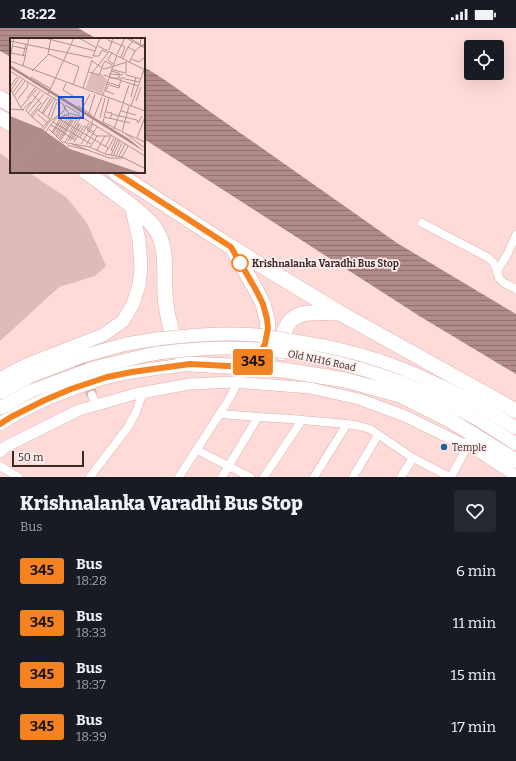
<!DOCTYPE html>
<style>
body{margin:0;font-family:Bitter,serif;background:#242831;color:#f1f3f6;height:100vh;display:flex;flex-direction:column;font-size:15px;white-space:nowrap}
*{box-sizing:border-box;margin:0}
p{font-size:13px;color:#9ea1a6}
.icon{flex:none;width:22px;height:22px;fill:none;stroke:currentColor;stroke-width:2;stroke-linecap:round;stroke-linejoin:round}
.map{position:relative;height:449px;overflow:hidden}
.sheet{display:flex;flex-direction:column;background:#171b24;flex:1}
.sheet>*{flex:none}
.badge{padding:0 8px;border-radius:3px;font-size:14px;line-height:26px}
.controls{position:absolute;left:464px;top:12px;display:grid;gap:8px}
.controls a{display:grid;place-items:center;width:40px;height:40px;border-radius:4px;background:#171b24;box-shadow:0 4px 16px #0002;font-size:20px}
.scale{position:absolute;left:12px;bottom:10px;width:72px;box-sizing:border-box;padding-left:4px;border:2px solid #392928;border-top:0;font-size:11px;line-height:14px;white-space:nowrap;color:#392928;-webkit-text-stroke:3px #ffedeb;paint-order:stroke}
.map>.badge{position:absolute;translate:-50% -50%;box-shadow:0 0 0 2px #fff}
.round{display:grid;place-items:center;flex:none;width:42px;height:42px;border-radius:4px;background:#242831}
.headline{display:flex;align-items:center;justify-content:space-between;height:68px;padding:0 20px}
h1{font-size:19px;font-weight:800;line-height:30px}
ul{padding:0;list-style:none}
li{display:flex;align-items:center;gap:12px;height:52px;padding:0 20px}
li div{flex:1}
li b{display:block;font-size:15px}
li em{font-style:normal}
li .badge{min-width:44px;font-weight:700;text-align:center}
.status{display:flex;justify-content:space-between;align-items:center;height:28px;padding:0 20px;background:#171b24;direction:ltr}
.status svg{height:11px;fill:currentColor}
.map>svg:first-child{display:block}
.grass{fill:#debbb8}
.water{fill:url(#water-rules)}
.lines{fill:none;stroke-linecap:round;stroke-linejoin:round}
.secondary-tunnel{stroke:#d7b7b5;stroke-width:11;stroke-dasharray:11 5.5;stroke-linecap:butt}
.street-casing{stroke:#dbb1ae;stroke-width:9}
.secondary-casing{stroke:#dbb1ae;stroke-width:12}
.primary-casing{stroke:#dbb1ae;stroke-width:14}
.highway-casing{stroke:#dbb1ae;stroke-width:16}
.street{stroke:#fff;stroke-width:8}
.secondary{stroke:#fff;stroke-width:11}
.primary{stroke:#fff;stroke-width:13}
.highway{stroke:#fff;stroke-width:15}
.primary-bridge-casing{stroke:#dbb1ae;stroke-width:14;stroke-linecap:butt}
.primary-bridge{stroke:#fff;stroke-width:13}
.line-casing{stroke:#fff;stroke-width:9}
.line{stroke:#f58220;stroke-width:6}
.stop-dot{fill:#fff;stroke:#f58220;stroke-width:2}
.poi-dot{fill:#1b6498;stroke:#ffedeb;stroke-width:1.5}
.labels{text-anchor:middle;stroke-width:3.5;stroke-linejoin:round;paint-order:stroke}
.stop-label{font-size:10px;font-weight:bold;fill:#392928;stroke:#ffedeb;text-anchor:start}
.street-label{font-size:10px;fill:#392928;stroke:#ffedeb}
.poi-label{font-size:10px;fill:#392928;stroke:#ffedeb;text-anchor:start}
.inset-road{fill:none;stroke:#af9492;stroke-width:1}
.view{fill:#1d4ed8;fill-opacity:0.15;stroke:#1d4ed8;stroke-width:2}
.inset-edge{fill:none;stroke:#392928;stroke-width:2}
</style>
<div class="status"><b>18:22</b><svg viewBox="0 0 49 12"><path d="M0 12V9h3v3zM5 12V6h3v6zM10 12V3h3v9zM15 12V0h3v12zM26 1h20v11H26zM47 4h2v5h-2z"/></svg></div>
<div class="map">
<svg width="516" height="449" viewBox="0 0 516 449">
<defs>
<pattern id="water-rules" width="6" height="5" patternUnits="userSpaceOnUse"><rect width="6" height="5" fill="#b18b89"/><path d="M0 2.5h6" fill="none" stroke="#917270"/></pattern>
</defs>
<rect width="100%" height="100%" fill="#fedbd8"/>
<polygon class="grass" points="0,125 11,133 11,144 28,144 67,170 87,195 106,238 95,248 59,259 0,313"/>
<g class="water">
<polygon points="0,0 78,0 97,11 11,11 11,29 0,23"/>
<polygon points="144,39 162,50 397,215 516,286 516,346 421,289 144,111"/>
</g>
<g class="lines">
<polyline class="secondary-tunnel" points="72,312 92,367"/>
<defs>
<g id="street">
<polyline points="422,195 487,229 492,233 496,239 499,250 504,255 516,261"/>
<polyline points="497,243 508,225 516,207"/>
<polyline points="92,367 96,377"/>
<polyline points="220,386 258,389 291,391 347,396 355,397 370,401 413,430 450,449"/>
<polyline points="197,422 250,449"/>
<polyline points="0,438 18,449"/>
<polyline points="90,449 128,399 136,384 143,364"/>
<polyline points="179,449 228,373 238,354"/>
<polyline points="222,449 258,389"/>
<polyline points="264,449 302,392"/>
<polyline points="314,449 347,396"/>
<polyline points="353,449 378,407"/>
<polyline points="401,449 413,430"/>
<polyline points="451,449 468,417"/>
</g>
<polyline id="secondary" points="0,424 5,419 79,382 135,366 189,356 234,354 310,360 359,371 405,388 460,415 468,417 516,448"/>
<g id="primary">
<path d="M289,312C305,315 322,317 338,321C402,335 461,365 516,400"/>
<path d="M288,324C318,330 348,336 377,346C411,357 444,372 475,390C489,398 502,407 516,416"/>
<polyline points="0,351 26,337 103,307 123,293 133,276 139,257 141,239 139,212 131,177"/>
<polyline points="0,365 31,348 83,328 126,316 157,311"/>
<polyline points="0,380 31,363 93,340 147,327 158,325"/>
<path d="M0,396C26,379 56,366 86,356C93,354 101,350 109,349C136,342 163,340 190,336"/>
</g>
<g id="highway">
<polyline points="0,70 11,77"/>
<polyline points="0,89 11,96"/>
<path d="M86,144C104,157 121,169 138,183C144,188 150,193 155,200C168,220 164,243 165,266C166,284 172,311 182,327C184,330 188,333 190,336L247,339L283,342L345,352L400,367L450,392L516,433"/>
<polyline points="115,144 231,219 340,285 516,383"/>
<polyline points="233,221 256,262 263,276 267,291 268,300 265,316 257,331 247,339"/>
<path d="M282,325C282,319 282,311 284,305C291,279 317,285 338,285"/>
</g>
</defs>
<use href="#street" class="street-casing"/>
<use href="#secondary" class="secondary-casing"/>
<use href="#primary" class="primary-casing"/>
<use href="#highway" class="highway-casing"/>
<use href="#street" class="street"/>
<use href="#secondary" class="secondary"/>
<use href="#primary" class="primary"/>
<use href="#highway" class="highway"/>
<defs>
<g id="primary-bridge">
<path d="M157,311C190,307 223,304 256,307C267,308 278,310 289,312"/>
<path d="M158,325C182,322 206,320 229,320C249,320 269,322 288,324"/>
</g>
</defs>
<use href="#primary-bridge" class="primary-bridge-casing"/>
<use href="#primary-bridge" class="primary-bridge"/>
</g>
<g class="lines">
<defs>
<polyline id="line" points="0,396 11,389 45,372 71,361 107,349 132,344 190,336 247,339 257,330 265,316 268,300 267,291 263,276 256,262 231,219 115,144"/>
</defs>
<use href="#line" class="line-casing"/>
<use href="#line" class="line"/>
</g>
<circle class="stop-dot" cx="240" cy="235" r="8"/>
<circle class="poi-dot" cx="444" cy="419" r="4"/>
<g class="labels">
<g class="stop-label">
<text x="252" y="239">Krishnalanka Varadhi Bus Stop</text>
</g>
<g class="street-label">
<text transform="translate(322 332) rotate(12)" y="4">Old NH16 Road</text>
</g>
<g class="poi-label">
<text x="452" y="423">Temple</text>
</g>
</g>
<g transform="translate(10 10)">
<rect width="135" height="135" fill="#fedbd8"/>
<path d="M81,34L89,37L91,35L97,42L92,56L76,50Z" fill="#debbb8"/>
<path d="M0,27L119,101L135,114L0,30ZM0,78L32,91L60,111L131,135H0Z" fill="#b18b89"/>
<path class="inset-road" d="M35,0L85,13M69,0L87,10M99,0L98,2L115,9L111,19M116,0L135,10M119,0L130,6M131,0L130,7L135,8M0,3L83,20M122,4L118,9L125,13M2,8L17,11M88,8L135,32M99,12L103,0M102,14L98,22L103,26M1,15L16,18M38,16L69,29L63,47M38,16L41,0M107,16L115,0M13,18L16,6M83,18H89L92,12L98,15M83,18L90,0M0,19L4,0M113,20L118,9M121,21L129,24L135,19M0,23L135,73M82,23L94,31L117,24M116,24V37L131,41M119,25L125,13L135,5M13,28L19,0M92,29L95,23L102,27M101,31L115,35M0,33L53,66L58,75L70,78L135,118M22,33L38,17M101,33L109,35V40M79,34L89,37L92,30M82,35L98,15M99,36L113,37M94,37L128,48M21,39L41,51M100,40H115M45,41L64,0M115,41L130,44M97,44L109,48M56,45L53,52L63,58M96,46L109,50L111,41M98,48L96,53L104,56M0,49L7,39M0,50L12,72L21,64M73,50L82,22M1,52L9,40M3,54L12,42M38,56L45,41M5,57L15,43M93,57L107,17M121,59L126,39M17,60L25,50M99,60L94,79L120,85M8,61L18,48L17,45M126,63L131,49M113,65L119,47M55,67L70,76M68,68L82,77M119,68L112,94L135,104M121,68L134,32M11,69L27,51M0,71L14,72M28,71L22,79L18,75L34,56M72,71L80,56M28,72L40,81M29,72L38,59M111,73L126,77M17,74L16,72L30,53M96,74L102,75L100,81M32,75L41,60M79,75L85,56M27,76L37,84M33,76L43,61M102,76L114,79M20,78L31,65L23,57M22,79L33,88M38,79L45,62M114,79L127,82L128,85L132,78M48,80L98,110L95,116M90,80L95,60M94,80L93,84L111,93M47,81L59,76M43,84L81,106M82,84L92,59M82,85L77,92L87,98M41,87L65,102M31,91L41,80L47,64M39,91L52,104L80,109M104,91L113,66M60,93L68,79M42,94L50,81M43,95L55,76M45,96L53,83M116,96L135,110M46,98L59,77M101,98H87L80,109L95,116L112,119L118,108M47,99L61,78M70,99L79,85M49,100L63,78M127,100L135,79M50,101L62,82M63,101L72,87M51,102L66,78M58,103L69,85M60,103L70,86M55,104L71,79M64,104L74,88L84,94M62,106L99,120H113M71,106L83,86M57,107L77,112M76,107L87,89M95,109L101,98M98,111L104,100M87,112L95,98M103,113L101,112L106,101M101,117L108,102M103,118L110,103M106,118L112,105M109,118L115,106M112,119L134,130L135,129M1,135L39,84L54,73L55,69M4,135L47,79"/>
<path class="view" d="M49,59H73V80H49Z"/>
<rect width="135" height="135" class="inset-edge"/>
</g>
</svg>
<div class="controls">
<a><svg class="icon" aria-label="locate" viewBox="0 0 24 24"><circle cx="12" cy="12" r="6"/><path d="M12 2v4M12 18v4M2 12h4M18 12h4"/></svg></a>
</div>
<div class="scale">50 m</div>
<b class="badge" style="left:253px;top:334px;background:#f58220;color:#111">345</b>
</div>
<section class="sheet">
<div class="headline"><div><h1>Krishnalanka Varadhi Bus Stop</h1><p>Bus</p></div><a class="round"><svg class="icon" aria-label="heart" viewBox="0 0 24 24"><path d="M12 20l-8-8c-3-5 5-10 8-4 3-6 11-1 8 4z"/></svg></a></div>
<ul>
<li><span class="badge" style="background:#f58220;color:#111">345</span><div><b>Bus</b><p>18:28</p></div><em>6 min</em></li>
<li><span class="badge" style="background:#f58220;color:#111">345</span><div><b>Bus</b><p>18:33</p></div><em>11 min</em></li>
<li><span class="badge" style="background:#f58220;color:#111">345</span><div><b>Bus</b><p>18:37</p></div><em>15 min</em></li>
<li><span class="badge" style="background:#f58220;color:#111">345</span><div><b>Bus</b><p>18:39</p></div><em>17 min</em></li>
</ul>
</section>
